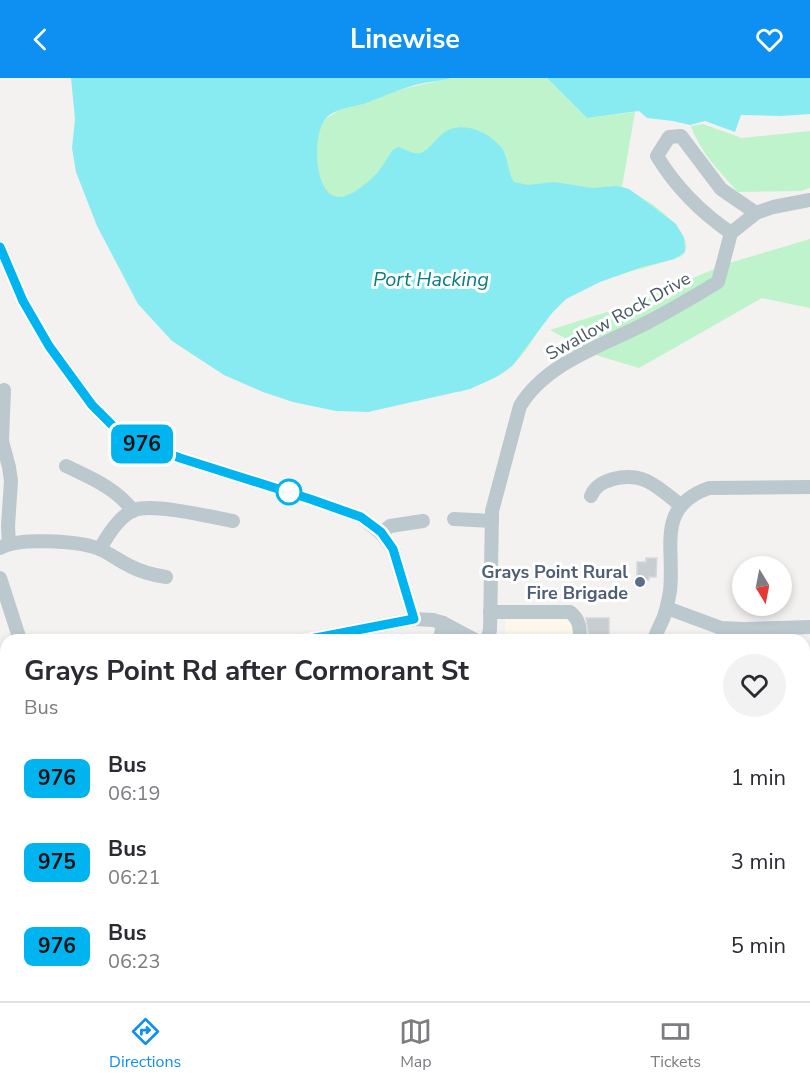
<!DOCTYPE html>
<style>
body{margin:0;font-family:"Nunito Sans",sans-serif;background:#f2f2f3;color:#2b2b33;height:100vh;display:flex;flex-direction:column;font-size:22px;white-space:nowrap}
*{box-sizing:border-box;margin:0}
p{font-size:20px;color:#7c7c81}
.icon{flex:none;width:33px;height:33px;fill:none;stroke:currentColor;stroke-width:2;stroke-linecap:round;stroke-linejoin:round}
.map{position:relative;flex:1;overflow:hidden}
.drawer{position:absolute;left:0px;top:556px;width:810px;height:368px;display:flex;flex-direction:column;background:#fff;border-radius:18px 18px 0 0;box-shadow:0 3px 9px #0003}
.drawer>*{flex:none}
.badge{padding:0 12px;border-radius:9px;font-size:21px;line-height:39px}
.needle{width:39px;rotate:170deg}
.controls{position:absolute;left:732px;top:478px;display:grid;gap:12px}
.controls a{display:grid;place-items:center;width:60px;height:60px;border-radius:50%;background:#fff;box-shadow:0 3px 9px #0003;font-size:30px}
.map>.badge{position:absolute;translate:-50% -50%;box-shadow:0 0 0 3px #fff}
.round{display:grid;place-items:center;flex:none;width:63px;height:63px;border-radius:32px;background:#f2f2f3}
.headline{display:flex;align-items:center;justify-content:space-between;height:102px;padding:0 24px}
h1{font-size:28px;font-weight:700;line-height:45px}
ul{padding:0;list-style:none}
li{display:flex;align-items:center;gap:18px;height:84px;padding:0 24px}
li div{flex:1}
li b{display:block;font-size:22px}
li em{font-style:normal}
li .badge{min-width:66px;font-weight:700;text-align:center}
header{display:flex;justify-content:space-between;align-items:center;height:78px;padding:0 24px;background:#0d90f2;color:#fff;font-size:27px;font-weight:700}
.dock{display:flex;justify-content:space-around;align-items:center;height:84px;border-top:2px solid #e1e1e2;background:#fff;font-size:16px;color:#7c7c81}
.dock a{display:grid;justify-items:center;gap:3px}
.dock .current{color:#0d90f2}
.map>svg:first-child{display:block}
.commercial{fill:#fdf6eb}
.green{fill:#bef3cb}
.water{fill:#88ebf2}
.building{fill:#c8cdd1;stroke:#d5d8dd;stroke-width:1.5}
.lines{fill:none;stroke-linecap:round;stroke-linejoin:round}
.minor{stroke:#bbc8ce;stroke-width:14}
.line-casing{stroke:#fff;stroke-width:14}
.line{stroke:#00b5ef;stroke-width:9}
.stop-dot{fill:#fff;stroke:#00b5ef;stroke-width:3}
.service-dot{fill:#5c6f8a;stroke:#fff;stroke-width:2}
.labels{text-anchor:middle;stroke-width:6;stroke-linejoin:round;paint-order:stroke}
.street-label{font-size:18px;fill:#475860;stroke:#fff}
.service-label{font-size:18px;font-weight:bold;fill:#4e5e75;stroke:#fff;text-anchor:end}
.water-label{font-size:20px;font-style:italic;fill:#077d86;stroke:#fff}
</style>
<header><svg class="icon" aria-label="back" viewBox="0 0 24 24"><path d="M15 5l-7 7 7 7"/></svg>Linewise<svg class="icon" aria-label="heart" viewBox="0 0 24 24"><path d="M12 20l-8-8c-3-5 5-10 8-4 3-6 11-1 8 4z"/></svg></header>
<div class="map">
<svg width="810" height="923" viewBox="0 0 810 923">
<rect width="100%" height="100%" fill="#f4f1f1"/>
<polygon class="commercial" points="571,537 578,562 505,562 505,540"/>
<g class="green">
<path d="M452,0H547L587,40L635,34L622,109C639,115 703,156 682,178C642,193 595,197 561,225C541,242 532,269 513,287C499,301 478,307 460,314L199,78L325,41L338,33L406,10Z"/>
<path d="M703,46L742,60L810,53V110L801,113L738,114C719,93 700,74 691,48Z"/>
<polygon points="810,161 810,230 762,220 639,290 599,278 550,252 629,227 726,186"/>
</g>
<g class="water">
<path d="M71,0H452C440,3 427,4 415,7C397,12 380,20 363,26C351,29 338,31 328,38C312,51 313,110 334,118C346,123 363,108 371,101C380,94 386,81 393,72L398,69C406,71 413,77 421,75C429,72 435,62 442,56C460,41 488,53 501,69C509,80 507,94 514,104L528,107L554,104L592,110L616,108L629,111L676,146L684,160L685,174L674,181L642,189L600,204L566,221L552,235L512,288L496,299L470,311L368,334L336,333L293,324L263,314L224,297L172,263L138,226L97,148L76,94L72,70L75,41Z"/>
<polygon points="547,0 810,0 810,36 780,38 741,37 735,54 705,43 690,47 673,43 647,40 639,33 587,40"/>
<polygon points="136,918 488,918 501,923 134,923"/>
</g>
<g class="building">
<polygon points="646,480 657,480 656,499 649,499 649,502 637,502 637,484 646,484"/>
<polygon points="586,540 609,540 609,561 592,561 589,559"/>
</g>
<g class="lines">
<g class="minor">
<path d="M731,155C702,135 675,108 657,78L669,59L681,58L721,111L756,135"/>
<polyline points="0,169 23,223 49,268 92,327 114,349 135,363 180,380 310,421 361,439 381,455 393,471 414,541"/>
<polyline points="4,312 2,363 9,389 11,403 8,448 9,466"/>
<path d="M66,388C91,400 116,410 133,433"/>
<path d="M591,418C595,408 603,404 613,401C643,393 658,409 680,427"/>
<polyline points="454,441 492,443"/>
<polyline points="381,455 390,448 423,443"/>
<path d="M0,470C18,459 77,463 97,470C108,474 119,483 130,488C141,494 153,497 166,499"/>
<path d="M100,471C107,458 120,438 134,432C154,425 211,439 233,443"/>
<polyline points="0,500 20,562"/>
<polyline points="667,530 721,550 744,551 810,549"/>
<path d="M490,534H570C580,542 580,550 580,562"/>
<polyline points="305,562 414,541 433,542 443,545 475,562"/>
<polyline points="440,562 443,545"/>
<path d="M487,562L490,552L492,433L520,328C547,283 606,267 650,243C673,231 696,217 718,204L731,155L756,135L773,129L810,122"/>
<path d="M654,562C656,555 660,548 663,541C667,532 668,523 670,513C675,470 655,429 709,410L810,409"/>
<polyline points="0,698 6,698"/>
<polyline points="804,703 810,702"/>
<polyline points="0,820 6,792"/>
<polyline points="0,884 6,889"/>
</g>
</g>
<g class="lines">
<defs>
<polyline id="line" points="0,169 23,223 49,268 92,327 114,349 135,363 180,380 310,421 361,439 381,454 393,471 414,541 305,562"/>
</defs>
<use href="#line" class="line-casing"/>
<use href="#line" class="line"/>
</g>
<circle class="stop-dot" cx="289" cy="414" r="12"/>
<circle class="service-dot" cx="640" cy="504" r="6"/>
<g class="labels">
<g class="street-label">
<text transform="translate(618 238) rotate(-29)" y="6">Swallow Rock Drive</text>
</g>
<g class="service-label">
<text x="628" y="500">Grays Point Rural<tspan x="628" dy="21">Fire Brigade</tspan></text>
</g>
<g class="water-label">
<text x="431" y="208">Port Hacking</text>
</g>
</g>
</svg>
<div class="controls">
<a><svg class="needle" viewBox="-14 -14 28 28"><path d="M0-13l5 13h-10z" fill="#e53935"/><path d="M0 13l5-13h-10z" fill="#7c7c81"/></svg></a>
</div>
<b class="badge" style="left:142px;top:366px;background:#00b5ef;color:#111">976</b>
<section class="drawer">
<div class="headline"><div><h1>Grays Point Rd after Cormorant St</h1><p>Bus</p></div><a class="round"><svg class="icon" aria-label="heart" viewBox="0 0 24 24"><path d="M12 20l-8-8c-3-5 5-10 8-4 3-6 11-1 8 4z"/></svg></a></div>
<ul>
<li><span class="badge" style="background:#00b5ef;color:#111">976</span><div><b>Bus</b><p>06:19</p></div><em>1 min</em></li>
<li><span class="badge" style="background:#00b5ef;color:#111">975</span><div><b>Bus</b><p>06:21</p></div><em>3 min</em></li>
<li><span class="badge" style="background:#00b5ef;color:#111">976</span><div><b>Bus</b><p>06:23</p></div><em>5 min</em></li>
</ul>
</section>
</div>
<nav class="dock">
<a class="current"><svg class="icon" aria-label="directions" viewBox="0 0 24 24"><path d="M12 3l9 9-9 9-9-9zM9 14v-3h6M13 9l2 2-2 2"/></svg>Directions</a>
<a><svg class="icon" aria-label="map" viewBox="0 0 24 24"><path d="M3 6l6-2 6 2 6-2v14l-6 2-6-2-6 2zM9 4v14M15 6v14"/></svg>Map</a>
<a><svg class="icon" aria-label="tickets" viewBox="0 0 24 24"><path d="M3 7h18v10H3zM15 7v10"/></svg>Tickets</a>
</nav>
